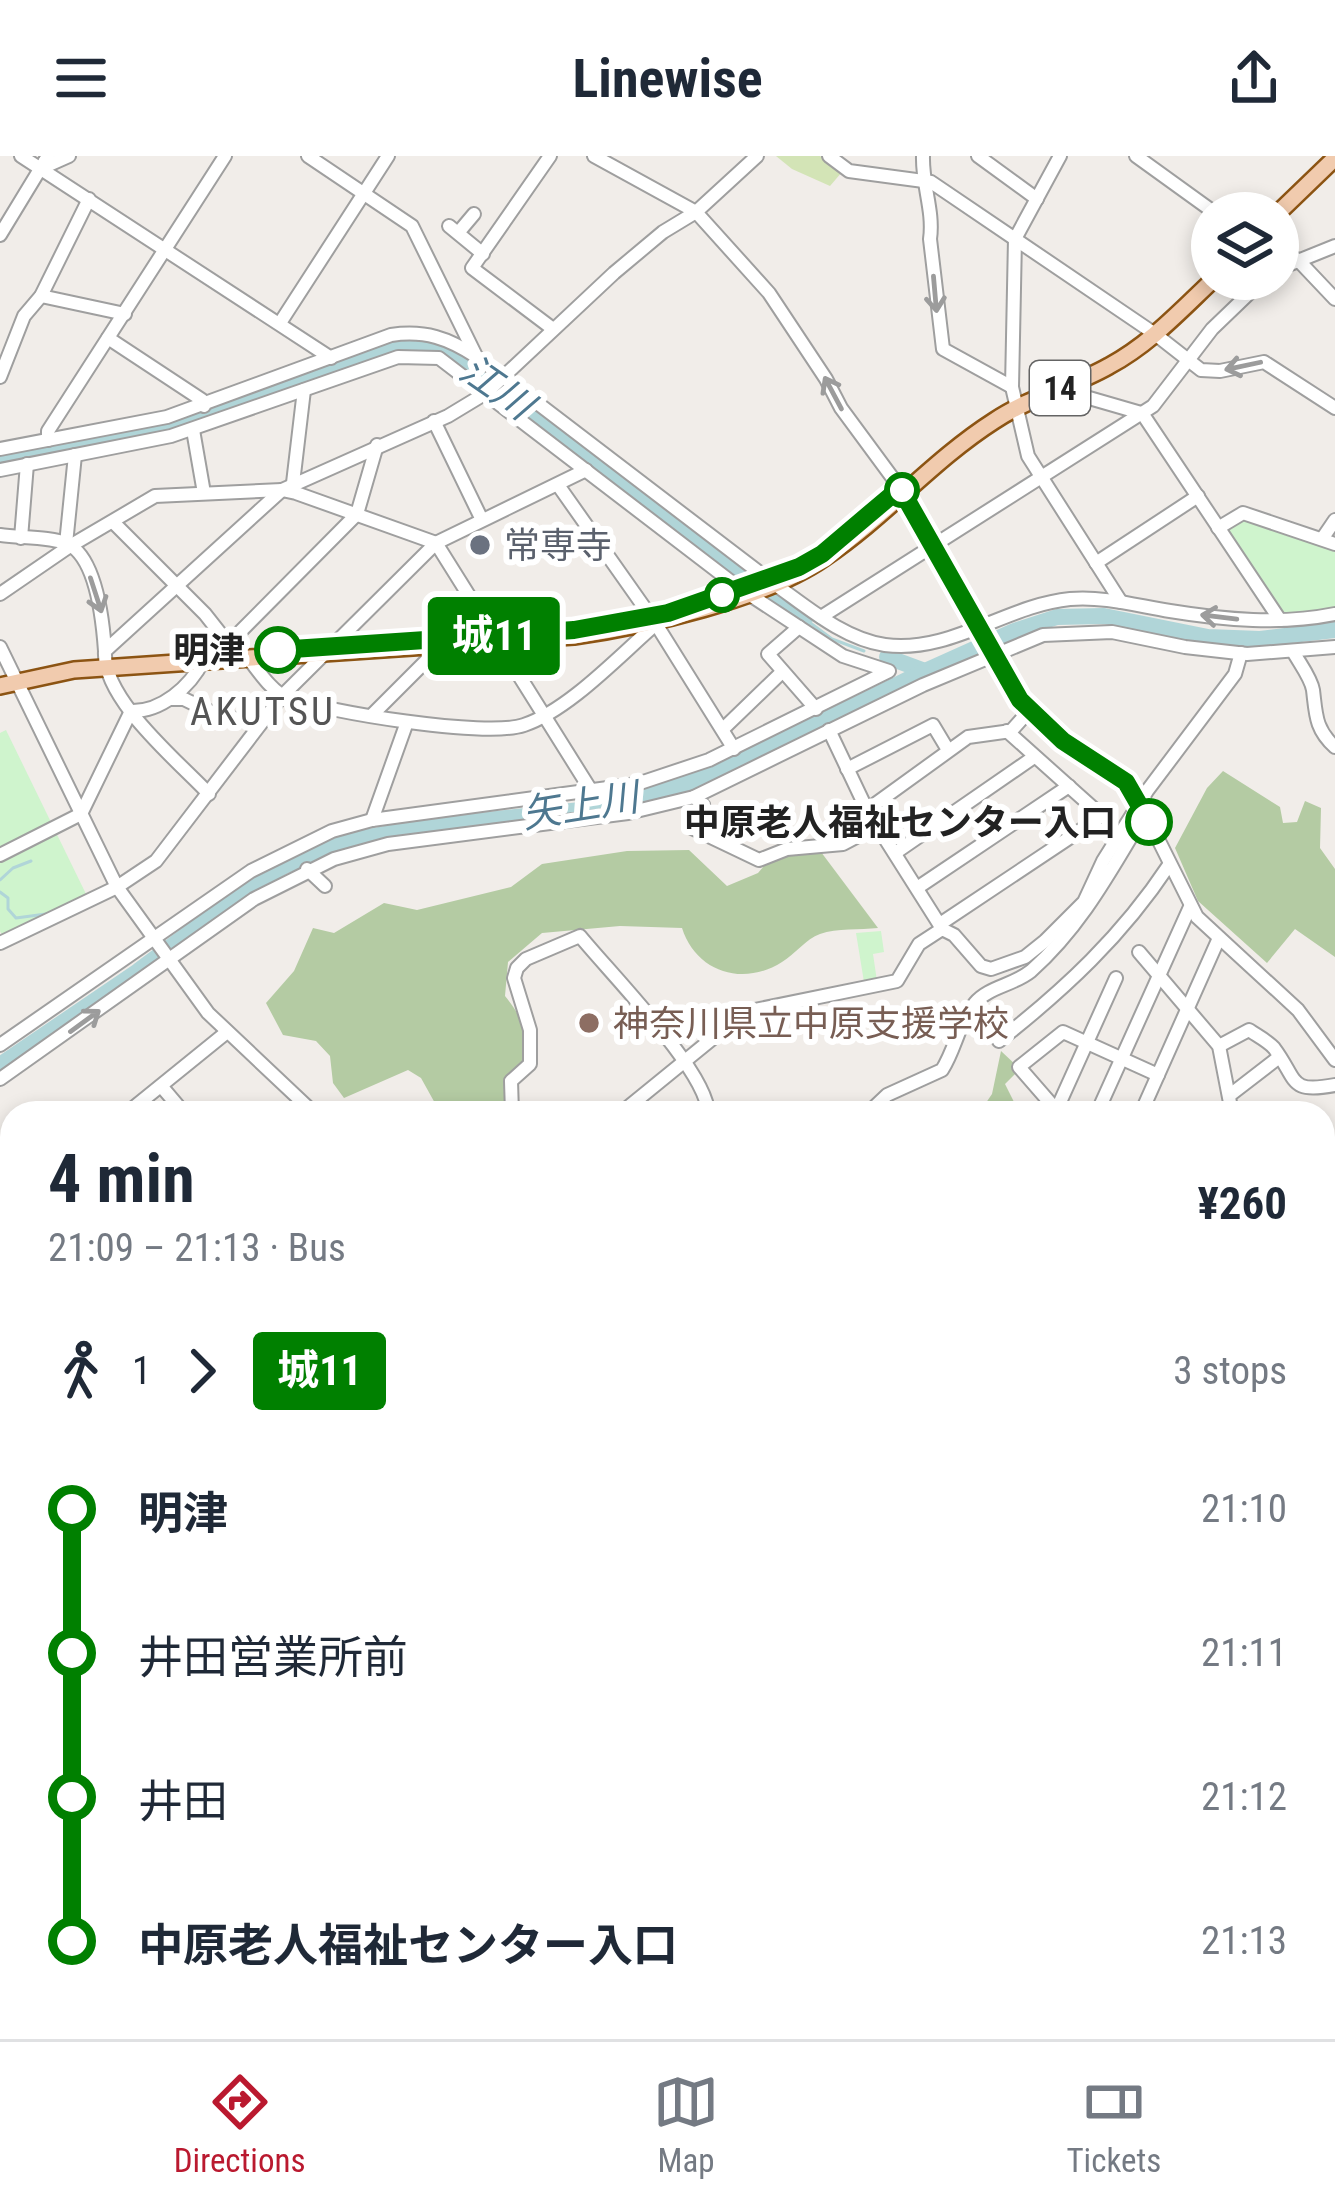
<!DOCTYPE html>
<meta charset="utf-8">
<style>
body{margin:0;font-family:"Roboto Condensed","Noto Sans JP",sans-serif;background:#f2f2f3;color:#1f2937;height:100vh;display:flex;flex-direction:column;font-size:45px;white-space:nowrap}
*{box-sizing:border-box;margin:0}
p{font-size:39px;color:#747a83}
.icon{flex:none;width:66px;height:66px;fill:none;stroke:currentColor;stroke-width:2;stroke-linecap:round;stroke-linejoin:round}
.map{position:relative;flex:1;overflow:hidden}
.side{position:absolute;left:0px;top:945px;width:1335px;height:939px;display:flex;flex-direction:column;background:#fff;border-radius:36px 36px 0 0;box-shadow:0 6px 18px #0003}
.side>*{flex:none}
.badge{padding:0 24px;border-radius:9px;font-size:42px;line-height:78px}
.buttons{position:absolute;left:1191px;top:36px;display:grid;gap:24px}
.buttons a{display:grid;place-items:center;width:108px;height:108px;border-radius:50%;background:#fff;box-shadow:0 6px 18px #0003;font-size:60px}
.map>.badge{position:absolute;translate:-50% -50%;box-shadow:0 0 0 6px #fff}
.legs{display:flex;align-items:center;gap:18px;height:132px;padding:0 48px;font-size:39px}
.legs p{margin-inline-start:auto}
.summary{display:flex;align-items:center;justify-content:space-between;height:204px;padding:0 48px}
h1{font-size:66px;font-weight:700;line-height:90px}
ul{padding:0 48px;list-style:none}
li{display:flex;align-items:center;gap:42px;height:144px;font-size:45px}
li i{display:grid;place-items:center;width:18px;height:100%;margin:0 15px;background:currentColor}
li i::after{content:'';width:30px;height:30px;margin:-15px;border:9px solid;border-radius:50%;background:#fff}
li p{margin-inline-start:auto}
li:first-child i{background:linear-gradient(#0000 50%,currentColor 0)}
li:last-child i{background:linear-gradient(currentColor 50%,#0000 0)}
header{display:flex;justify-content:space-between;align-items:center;height:156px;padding:0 48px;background:#fff;font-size:54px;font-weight:700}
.tabs{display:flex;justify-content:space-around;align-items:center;height:168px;border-top:3px solid #e0e1e3;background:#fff;font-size:33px;color:#747a83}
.tabs a{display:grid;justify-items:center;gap:6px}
.tabs .active{color:#ba192f}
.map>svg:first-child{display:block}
.grass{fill:#d3e4b6}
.forest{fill:#b4cba3}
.park{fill:#cff4cd}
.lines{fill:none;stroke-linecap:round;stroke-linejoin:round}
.stream{stroke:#b0d5d8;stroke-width:3}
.river{stroke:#b0d5d8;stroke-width:16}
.minor-casing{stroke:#9f9f9f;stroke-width:16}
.major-casing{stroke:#8c5413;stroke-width:20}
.minor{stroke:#fff;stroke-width:12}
.major{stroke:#f1cbae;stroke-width:15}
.oneway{stroke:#9c9c9c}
.line-1-casing{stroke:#fff;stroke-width:27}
.line-1{stroke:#008000;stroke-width:18}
.stop-1-dot{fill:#fff;stroke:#008000;stroke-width:6}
.worship-dot{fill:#6b7280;stroke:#fff;stroke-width:4.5}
.education-dot{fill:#8d6e63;stroke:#fff;stroke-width:4.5}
.labels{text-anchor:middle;stroke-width:12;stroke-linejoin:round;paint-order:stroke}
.shield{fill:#fff;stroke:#646464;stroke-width:3}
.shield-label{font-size:33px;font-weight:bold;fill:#222}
.worship-label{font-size:36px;fill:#5b616d;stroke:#fff;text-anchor:start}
.stop-label{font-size:36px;font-weight:bold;fill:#222;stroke:#fff;text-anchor:end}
.education-label{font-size:36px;fill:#785e54;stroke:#fff;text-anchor:start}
.water-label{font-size:39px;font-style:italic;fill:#4e7890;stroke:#fff}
.neighbourhood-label{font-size:39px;letter-spacing:3px;fill:#555;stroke:#fff}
</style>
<header><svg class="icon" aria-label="menu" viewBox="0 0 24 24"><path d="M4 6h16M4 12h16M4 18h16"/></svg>Linewise<svg class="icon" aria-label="share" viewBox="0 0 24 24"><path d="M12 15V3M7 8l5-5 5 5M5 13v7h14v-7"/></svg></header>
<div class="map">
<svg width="1335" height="1883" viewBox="0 0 1335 1883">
<rect width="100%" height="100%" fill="#f1ede9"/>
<polygon class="grass" points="776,0 820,0 842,16 830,30 792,13"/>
<g class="forest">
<polygon points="1223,615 1280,651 1283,667 1297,666 1305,645 1321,652 1320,692 1335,713 1335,801 1295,773 1267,807 1198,745 1175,692 1207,632"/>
<path d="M689,694L727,730L758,717L774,698L821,696L878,772C860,774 837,772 820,778C806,783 795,798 782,806C743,831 696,816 682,772L620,770L542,777L508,806L505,840C526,866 525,876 525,909L510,919L508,957H428L436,949L421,922L408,914L344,942L333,927L330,900L316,885L283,879L266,847L294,815L313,772L334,777L384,747L417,754L511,731L542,708L627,695Z"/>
<polygon points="1001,895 1020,913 1005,928 1019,956 979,957 992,938"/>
</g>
<g class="park">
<polygon points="1243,361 1335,391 1335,454 1279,460 1224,372"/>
<polygon points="6,574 87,740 3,782 0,775 0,577"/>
<polygon points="881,775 884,796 873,798 877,825 864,826 856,777"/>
<polygon points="1154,1872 1227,1872 1238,1883 1146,1883"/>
</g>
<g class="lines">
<g class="stream">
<polyline points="805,463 832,483 864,495"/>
<polyline points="0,724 13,712 31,705"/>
<polyline points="0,736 8,742 8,753 16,762 46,758"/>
</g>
<g class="river">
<polyline points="0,302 171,266 387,192 428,188 463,203 522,254 805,463"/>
<polyline points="887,501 925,515"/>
<polyline points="0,909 138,815 257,726 284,710 346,685 422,671 590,653 653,638 712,619 925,515 1014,475 1057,461 1104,460 1208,481 1260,483 1335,474"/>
</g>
<defs>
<g id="minor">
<polyline points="21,0 331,202"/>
<polyline points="308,0 412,70 476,200"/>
<polyline points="550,0 472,112 553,173"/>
<polyline points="594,0 696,56 769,137 826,223 841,252 900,332 1020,544 1046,572 1126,626 1136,639 1197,761 1298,854 1335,904"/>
<polyline points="829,0 849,15 931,26 1155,178 1201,214 1220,215 1264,206 1335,252"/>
<path d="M923,0C922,29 934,55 930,83L943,193L1012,231"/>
<polyline points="978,0 1037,43"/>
<polyline points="1060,0 1015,83 1012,231 1028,300 1121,446"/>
<polyline points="1136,0 1215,57"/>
<polyline points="45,5 51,8 69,0"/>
<polyline points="449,70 483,98"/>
<polyline points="458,77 474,58"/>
<polyline points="0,79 48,0"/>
<polyline points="1278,93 1298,104 1335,143"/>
<polyline points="1278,113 1335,90"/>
<polyline points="41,140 125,158"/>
<polyline points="280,167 388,0"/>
<polyline points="108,182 202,244 204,250"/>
<polyline points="0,221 24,160 41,140 89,43"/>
<polyline points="1058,233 1141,257"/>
<polyline points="1142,257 1280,464"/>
<polyline points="434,265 482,364"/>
<polyline points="193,274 204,337"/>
<polyline points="48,284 48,275 225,0"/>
<path d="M0,293L167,261L391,179C425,174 448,182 477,201L773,427C806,450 843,483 885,489C950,498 1007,449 1070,443C1104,440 1138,450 1170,455C1225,464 1281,469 1335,458"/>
<polyline points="0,314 171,280 398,201 439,202 738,431 843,500 889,515 709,604 637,628 372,664 332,675 251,715 0,889"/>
<polyline points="293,327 304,234"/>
<polyline points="558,329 656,468 734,593"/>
<polyline points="113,366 205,458 231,491"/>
<polyline points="1218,372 1243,357 1335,388"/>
<path d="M0,379C19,382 50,380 68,388C97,403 103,467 105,495"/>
<polyline points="21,382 27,308"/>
<polyline points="1322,383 1335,364"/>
<polyline points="66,388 75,299"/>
<polyline points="1096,407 1198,340"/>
<polyline points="0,438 70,390 155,340 282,334 296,337 436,387 592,636"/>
<polyline points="821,461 1153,250 1212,173 1264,123"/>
<polyline points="799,471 768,498 816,553"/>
<polyline points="230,486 357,358 377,289"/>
<polyline points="0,491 117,731 208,857 314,957"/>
<path d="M1294,497C1300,508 1311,522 1313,534C1316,558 1315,573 1335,591"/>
<path d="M248,502C258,514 272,536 286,541C325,556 487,582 524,569C569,554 620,499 656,468"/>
<polyline points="171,543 184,543 217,559 260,568"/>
<polyline points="373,558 440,491"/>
<polyline points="723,573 782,516"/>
<polyline points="829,574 867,654 941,771"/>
<polyline points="847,613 933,569 948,594"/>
<path d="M209,638C178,605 102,543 105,495L282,334L448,260L486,237L614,117L663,76L696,56L757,0"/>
<polyline points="694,641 703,649 692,672 759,704 787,693 843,688 877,670"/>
<polyline points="867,654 968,581 1011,575 1029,555"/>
<polyline points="372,664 407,566"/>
<polyline points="895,697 1034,601"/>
<path d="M0,699L81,658L131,555C161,556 190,531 203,505"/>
<polyline points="307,713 325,730"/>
<polyline points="917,732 1069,630"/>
<polyline points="940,768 1102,660 1007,575"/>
<polyline points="0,787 117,731 156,705 282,540 436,387 586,314"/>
<polyline points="1139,796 1219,890 1232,957"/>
<path d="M999,885C1065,833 1122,780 1169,709"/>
<path d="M1219,890L1249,874C1256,879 1268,885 1274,892C1298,924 1288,938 1335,929"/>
<polyline points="0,923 254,743 334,703 388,688 628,657 694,641 923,529 1043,479 1112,476 1185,491 1247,498 1335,491"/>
<polyline points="162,931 184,957"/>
<polyline points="1230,939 1278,902"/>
<polyline points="1056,955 1116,822"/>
<polyline points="127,957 227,876"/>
<path d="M512,957L511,925L530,908V874L514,822L517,812L526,803L580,780C610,817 708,916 708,957"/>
<polyline points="621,957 745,856 897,825 919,788 942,773 954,779 981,810 991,813 1025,801 1045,785 1084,746 1103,705 1147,635 1235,518 1241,497"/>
<path d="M868,957L887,939L942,914C956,892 958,868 975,847C988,831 1014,829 1031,815C1074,777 1102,730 1131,681"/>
<polyline points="1059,957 1019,911 1063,876 1158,919"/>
<polyline points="1097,957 1190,751"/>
<polyline points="1141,957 1219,782"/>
<polyline points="0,1014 12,1005"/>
<polyline points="1323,1024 1335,1017"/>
<polyline points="0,1056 12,1062"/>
<polyline points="0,1108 12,1112"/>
<polyline points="0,1186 12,1149"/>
<polyline points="0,1237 12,1248"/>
<polyline points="0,1304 5,1306"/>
<polyline points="1323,1529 1335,1482"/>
<polyline points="1323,1591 1329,1596 1335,1588"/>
<polyline points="273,1872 276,1883"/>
<polyline points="637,1872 651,1883"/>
<polyline points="780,1872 799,1883"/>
<polyline points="1320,1872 1329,1883"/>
<polyline points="937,1875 987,1883"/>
<polyline points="291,1883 297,1872"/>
<polyline points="362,1883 368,1872"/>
<polyline points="444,1883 456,1872"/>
<polyline points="619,1883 626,1872"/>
<polyline points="885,1883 888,1872"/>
<polyline points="1011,1883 1019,1872"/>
<polyline points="1141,1883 1146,1872"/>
</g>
<g id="major">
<polyline points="1278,57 1335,2"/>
<path d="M0,530L74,514L574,480C646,470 765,443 824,402C885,361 933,304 994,265C1030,241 1072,231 1109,210C1150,188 1181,154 1214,123"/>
<polyline points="0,1710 12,1715"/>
<polyline points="388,1872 397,1883"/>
</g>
</defs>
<use href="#minor" class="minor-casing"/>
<use href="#major" class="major-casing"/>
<use href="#minor" class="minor"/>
<use href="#major" class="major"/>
</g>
<defs><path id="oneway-shaft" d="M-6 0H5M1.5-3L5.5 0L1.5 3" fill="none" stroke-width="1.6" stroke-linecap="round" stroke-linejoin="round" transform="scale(3)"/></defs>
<g class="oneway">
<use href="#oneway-shaft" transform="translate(935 138) rotate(85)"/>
<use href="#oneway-shaft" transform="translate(1243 210) rotate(168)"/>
<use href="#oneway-shaft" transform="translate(833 237) rotate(-118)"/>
<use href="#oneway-shaft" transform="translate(96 439) rotate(72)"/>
<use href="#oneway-shaft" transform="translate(1219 461) rotate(-173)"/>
<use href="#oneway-shaft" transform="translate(85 865) rotate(-36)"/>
</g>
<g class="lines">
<defs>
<polyline id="line-1" points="278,494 574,474 668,457 799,411 822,398 900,332 1020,544 1063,585 1126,626 1149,666"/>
</defs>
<use href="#line-1" class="line-1-casing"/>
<use href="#line-1" class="line-1"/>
</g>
<g class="stop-1-dot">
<circle cx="902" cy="334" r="15"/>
<circle cx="722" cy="439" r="15"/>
<circle cx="278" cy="494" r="21"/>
<circle cx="1149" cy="666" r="21"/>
</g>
<circle class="worship-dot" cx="480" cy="389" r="12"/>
<circle class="education-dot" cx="589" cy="867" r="12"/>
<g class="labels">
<rect class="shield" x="1030" y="205" width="60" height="54" rx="9"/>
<g class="shield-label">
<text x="1060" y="244">14</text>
</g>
<g class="worship-label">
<text x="504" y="402">常専寺</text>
</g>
<g class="stop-label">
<text x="245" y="507">明津</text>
<text x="1116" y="679">中原老人福祉センター入口</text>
</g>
<g class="education-label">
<text x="613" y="880">神奈川県立中原支援学校</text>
</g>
<g class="water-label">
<text transform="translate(497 231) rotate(35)" y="14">江川</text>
<text transform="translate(580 649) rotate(-9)" y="14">矢上川</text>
</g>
<g class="neighbourhood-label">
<text x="263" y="569">AKUTSU</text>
</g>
</g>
</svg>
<div class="buttons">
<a><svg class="icon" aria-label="layers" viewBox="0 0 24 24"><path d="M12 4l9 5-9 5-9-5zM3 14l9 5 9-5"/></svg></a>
</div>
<b class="badge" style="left:494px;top:480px;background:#008000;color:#fff">城11</b>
<section class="side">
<div class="summary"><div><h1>4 min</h1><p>21:09 – 21:13 · Bus</p></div><b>¥260</b></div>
<div class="legs"><svg class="icon" aria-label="walk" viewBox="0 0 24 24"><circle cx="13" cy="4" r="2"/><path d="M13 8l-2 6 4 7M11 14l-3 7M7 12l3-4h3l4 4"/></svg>1<svg class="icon" aria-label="forward" viewBox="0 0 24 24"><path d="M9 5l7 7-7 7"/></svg><b class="badge" style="background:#008000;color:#fff">城11</b><p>3 stops</p></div>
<ul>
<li><i style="color:#008000"></i><b>明津</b><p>21:10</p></li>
<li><i style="color:#008000"></i><span>井田営業所前</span><p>21:11</p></li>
<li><i style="color:#008000"></i><span>井田</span><p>21:12</p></li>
<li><i style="color:#008000"></i><b>中原老人福祉センター入口</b><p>21:13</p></li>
</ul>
</section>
</div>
<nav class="tabs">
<a class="active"><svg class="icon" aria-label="directions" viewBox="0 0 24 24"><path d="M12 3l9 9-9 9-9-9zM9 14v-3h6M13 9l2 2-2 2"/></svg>Directions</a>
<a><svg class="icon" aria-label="map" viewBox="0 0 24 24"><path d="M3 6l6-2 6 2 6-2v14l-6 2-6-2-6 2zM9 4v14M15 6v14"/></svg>Map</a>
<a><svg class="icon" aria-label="tickets" viewBox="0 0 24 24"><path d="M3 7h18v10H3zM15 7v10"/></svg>Tickets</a>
</nav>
